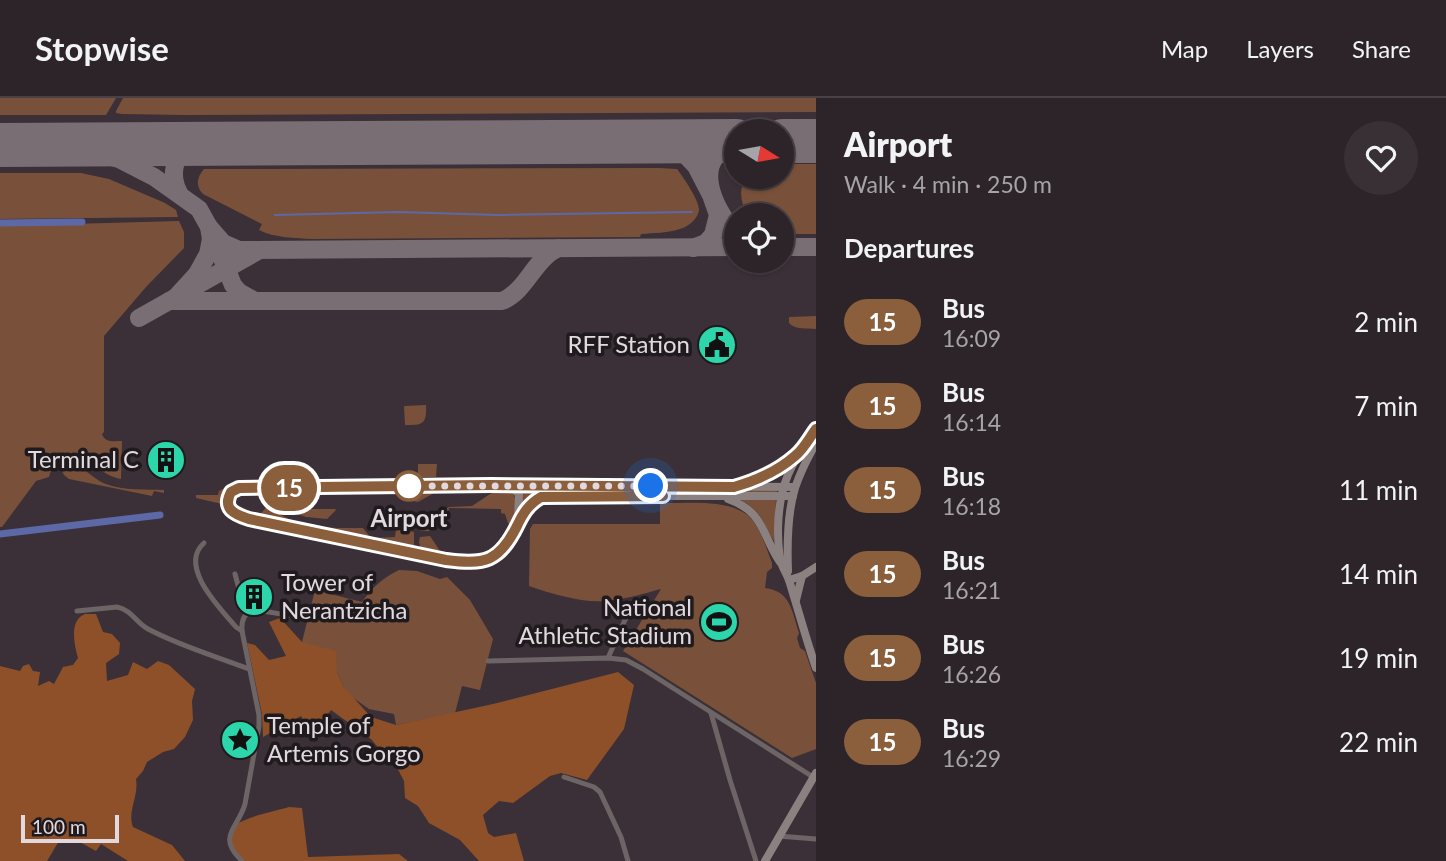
<!DOCTYPE html>
<meta charset="utf-8">
<style>
body{margin:0;font-family:Lato,sans-serif;background:#383035;color:#f1f3f6;height:100vh;display:flex;flex-direction:column;font-size:26px;white-space:nowrap}
*{box-sizing:border-box;margin:0}
p{font-size:23px;color:#a6a4a8}
.icon{flex:none;width:38px;height:38px;fill:none;stroke:currentColor;stroke-width:2;stroke-linecap:round;stroke-linejoin:round}
.map{position:relative;flex:1;overflow:hidden}
.panel{display:flex;flex-direction:column;background:#2c2429;width:630px}
.panel>*{flex:none}
.badge{padding:0 14px;border-radius:23px;font-size:24px;line-height:46px}
.needle{width:46px;rotate:101deg}
.fabs{position:absolute;left:724px;top:21px;display:grid;gap:14px}
.fabs a{display:grid;place-items:center;width:70px;height:70px;border-radius:50%;background:#2c2429;box-shadow:0 2px 5px #0004,0 0 0 2px #484146;font-size:35px}
.scale{position:absolute;left:21px;bottom:18px;width:98px;box-sizing:border-box;padding-left:7px;border:4px solid #e1d9dd;border-top:0;font-size:19px;line-height:24px;white-space:nowrap;color:#e1d9dd;-webkit-text-stroke:5px #1f1a1d;paint-order:stroke}
.you{position:absolute;width:35px;height:35px;margin:-18px;border:5px solid #fff;border-radius:50%;background:#1a73e8;box-shadow:0 0 0 10px #1a73e833}
.map>.badge{position:absolute;translate:-50% -50%;box-shadow:0 0 0 4px #fff}
h2{padding:0 28px;font-size:26px;line-height:63px}
.round{display:grid;place-items:center;flex:none;width:74px;height:74px;border-radius:37px;background:#383035}
.headline{display:flex;align-items:center;justify-content:space-between;height:119px;padding:0 28px}
h1{font-size:33px;font-weight:800;line-height:52px}
ul{padding:0;list-style:none}
li{display:flex;align-items:center;gap:21px;height:84px;padding:0 28px}
li div{flex:1}
li b{display:block;font-size:26px}
li em{font-style:normal}
li .badge{min-width:77px;font-weight:700;text-align:center}
header{display:flex;align-items:center;gap:42px;box-sizing:border-box;height:98px;padding:0 35px;background:#2c2429;border-bottom:2px solid #484146}
header strong{font-size:33px}
nav{display:flex;gap:38px;margin-inline-start:auto;font-size:24px}
main{display:flex;flex:1;min-height:0}
.map>svg:first-child{display:block}
.green{fill:#79513a}
.forest{fill:#8d5029}
.lines{fill:none;stroke-linecap:round;stroke-linejoin:round}
.stream{stroke:#5c69a6;stroke-width:2}
.canal{stroke:#5c69a6;stroke-width:7}
.taxiway{stroke:#786e74;stroke-width:18}
.runway{stroke:#786e74;stroke-width:44}
.street{stroke:#6d6565;stroke-width:5}
.secondary{stroke:#8c8181;stroke-width:8}
.line-casing{stroke:#fff;stroke-width:16}
.line{stroke:#8b5e3c;stroke-width:10}
.walk{stroke:#e1d9dd;stroke-width:7;stroke-dasharray:0 12.6}
.stop-dot{fill:#fff;stroke:#8b5e3c;stroke-width:3.5}
.labels{text-anchor:middle;stroke-width:7;stroke-linejoin:round;paint-order:stroke}
.poi-label{font-size:24px;fill:#e1d9dd;stroke:#1f1a1d;text-anchor:end}
.stop-label{font-size:24px;font-weight:bold;fill:#e1d9dd;stroke:#1f1a1d}
</style>
<header>
<strong>Stopwise</strong>
<nav><a>Map</a><a>Layers</a><a>Share</a></nav>
</header>
<main>
<div class="map">
<svg width="816" height="763" viewBox="0 0 816 763">
<rect width="100%" height="100%" fill="#3b3037"/>
<g class="green">
<polygon points="0,0 116,0 106,17 0,17"/>
<polygon points="123,0 816,0 816,14 185,17 122,16 116,15 116,13"/>
<path d="M782,66H816V136H782V117H747C741,104 738,92 746,79H782Z"/>
<path d="M659,70L677,71C684,80 698,101 699,111C699,120 688,129 680,131C669,135 653,135 641,136L640,139L312,141C295,140 275,140 259,132L262,126L203,96C195,88 197,79 204,71Z"/>
<polygon points="0,75 81,75 109,81 165,105 176,112 178,119 0,121"/>
<path d="M179,123L184,134V150L146,189L104,238V334L102,336C105,345 113,343 122,343L121,381C93,377 63,330 49,379L36,383L2,429H0V128Z"/>
<path d="M816,218V231C807,230 795,232 789,225V219Z"/>
<path d="M426,307C427,327 422,327 405,327L404,308Z"/>
<path d="M66,365C82,365 92,381 106,386C125,393 144,391 164,392V395L154,393L152,398L69,381L64,377L62,373Z"/>
<polygon points="418,366 437,366 436,379 418,379"/>
<polygon points="223,391 230,392 227,413 225,413 222,406 196,400 196,397 218,397 219,393"/>
<polygon points="413,391 435,391 434,395 418,404 413,403"/>
<polygon points="644,391 777,392 777,395 644,394"/>
<polygon points="594,393 594,395 542,397 521,415 521,394"/>
<path d="M493,394H512C518,402 517,417 515,426C511,437 503,453 493,458C475,466 439,459 421,453L419,444L420,439L430,438L440,453L453,455L454,459C492,459 494,463 513,428L508,425L505,416L501,415V411L449,410L448,415L441,416L434,425L430,433H420L422,424L449,409L472,408Z"/>
<path d="M741,401L776,402L774,443C762,425 764,415 741,402Z"/>
<path d="M660,405C688,406 736,399 754,424C762,436 767,452 772,465V470L767,474L765,490C791,493 792,514 799,535L797,540L800,550L805,553L816,585V651L792,660L623,553L661,491C643,496 625,501 606,503C582,505 552,496 529,488L530,431L533,426H660Z"/>
<path d="M268,407C294,432 330,430 363,430L371,440L395,439L396,431L414,434V452L258,419Z"/>
<polygon points="295,411 335,411 336,412 327,421 306,419 292,414 292,412"/>
<path d="M399,472L417,473L440,481L447,479L470,502L493,541L480,592L462,588L455,615L396,627L394,616L369,611L352,599L343,588L337,574L302,544L315,492L362,504C372,489 383,480 399,472Z"/>
</g>
<g class="forest">
<path d="M85,516H96L103,534L112,536L120,545L119,556L106,565L107,583L128,577L133,564L147,571L158,563L169,567L195,591L192,603L193,622L185,639L174,651L163,654L147,664L143,673L136,681C139,698 127,714 133,729L172,747L185,763H128L101,746L96,753L76,742L59,743L47,763H0V568L20,573L23,568L29,566L33,573L40,574L38,588L49,583L54,586L63,569L73,567L78,560C74,546 69,522 85,516Z"/>
<polygon points="280,520 302,544 336,553 337,574 343,588 371,619 396,627 493,606 618,574 634,587 624,631 587,682 561,675 550,678 513,705 499,703 483,717 488,735 494,739 516,735 524,763 479,763 460,742 429,725 418,708 405,700 404,683 391,658 381,653 371,641 331,612 312,638 301,618 263,639 262,616 247,545 255,547 269,562 286,558 269,524"/>
<path d="M289,709L302,710L308,759L399,756L408,763H242C235,755 222,737 234,728C245,719 275,713 289,709Z"/>
</g>
<g class="lines">
<polyline class="stream" points="275,117 399,114 498,117 692,114"/>
<g class="canal">
<polyline points="0,125 82,124"/>
<polyline points="0,436 160,417"/>
</g>
<g class="taxiway">
<polyline points="662,44 678,49 696,68 711,97 718,117 713,137 706,145 693,150"/>
<path d="M737,45C688,61 714,110 737,137"/>
<polyline points="39,46 84,51 119,61 154,79 199,111 209,129 211,141 208,156 197,176 176,199"/>
<path d="M179,95C170,78 172,56 193,48C200,46 208,46 216,46"/>
<polyline points="209,129 223,145 239,152 737,149"/>
<polyline points="212,136 233,187 239,194 255,203"/>
<polyline points="782,149 816,149"/>
<path d="M169,203H502C527,193 534,160 559,150"/>
<polyline points="139,220 258,153"/>
</g>
<g class="runway">
<polyline points="782,43 816,43"/>
<polyline points="0,47 737,43"/>
</g>
<g class="street">
<path d="M204,445C178,468 219,509 236,529L242,533"/>
<polyline points="235,476 242,502 250,514"/>
<path d="M77,513L117,509C132,512 136,525 148,531C180,548 215,558 249,571"/>
<polyline points="608,560 629,513"/>
<polyline points="488,563 608,560 626,562 643,571 813,679"/>
<polyline points="711,615 730,682 756,763"/>
<polyline points="564,679 594,689 600,694 621,739 628,763"/>
<polyline points="778,738 816,741"/>
<path d="M242,763C216,738 238,731 245,706L259,628V617L242,533C240,501 269,516 288,517C296,518 303,514 309,510"/>
</g>
<g class="secondary">
<path d="M816,331C791,365 779,386 778,430C778,441 778,456 782,467C784,472 787,477 789,482C798,511 806,541 816,570"/>
<polyline points="744,386 763,378 794,359"/>
<polyline points="510,388 519,396 518,423"/>
<path d="M793,398H547L535,403L528,409L505,449L493,459L469,464L446,462L249,421L231,413C226,405 227,398 234,391L239,390L491,387L795,389"/>
<path d="M728,401C765,414 761,436 780,464"/>
<path d="M788,473C787,446 787,416 795,390C800,375 808,359 816,345"/>
<polyline points="789,482 802,478 816,469"/>
<polyline points="796,502 802,478"/>
<polyline points="765,763 816,675"/>
</g>
</g>
<g class="lines">
<defs>
<path id="line" d="M663,398L541,399C529,406 523,415 517,428C499,464 485,467 446,462L249,421C234,416 222,411 231,394L239,390L491,387L734,389C755,383 779,372 795,358C804,351 810,339 816,331"/>
</defs>
<use href="#line" class="line-casing"/>
<use href="#line" class="line"/>
<polyline class="walk" points="409,388 408,388 651,388"/>
</g>
<defs>
<symbol id="civic-disc" viewBox="-11 -11 22 22"><circle r="9.5" fill="#2dd5ab" stroke="#1f1a1d"/><path d="M-.6-6.5H3V-4.5H.6V-3L4-1V1h2V6H-6V1h2V-1L-.6-3ZM-1.2 2.5V6h2.4V2.5Z" fill="#111"/></symbol>
<symbol id="building-disc" viewBox="-11 -11 22 22"><circle r="9.5" fill="#2dd5ab" stroke="#1f1a1d"/><path d="M-4-6H4V6H1V3H-1V6H-4ZM-2.5-4.3h1.7v1.8h-1.7ZM.8-4.3h1.7v1.8H.8ZM-2.5-1h1.7V.8h-1.7ZM.8-1h1.7V.8H.8Z" fill="#111"/></symbol>
<symbol id="stadium-disc" viewBox="-11 -11 22 22"><circle r="9.5" fill="#2dd5ab" stroke="#1f1a1d"/><path d="M0-5a6.5 5 0 1 0 0 10a6.5 5 0 1 0 0-10ZM-3.5-1.8h7v3.6h-7Z" fill="#111"/></symbol>
<symbol id="sight-disc" viewBox="-11 -11 22 22"><circle r="9.5" fill="#2dd5ab" stroke="#1f1a1d"/><path d="M0-6L1.8-2.2L6-1.7L2.9 1.2L3.7 5.4L0 3.3L-3.7 5.4L-2.9 1.2L-6-1.7L-1.8-2.2Z" fill="#111"/></symbol>
</defs>
<g fill-rule="evenodd">
<use href="#civic-disc" x="695" y="225" width="44" height="44"/>
<use href="#building-disc" x="144" y="340" width="44" height="44"/>
<use href="#building-disc" x="232" y="477" width="44" height="44"/>
<use href="#stadium-disc" x="697" y="502" width="44" height="44"/>
<use href="#sight-disc" x="218" y="620" width="44" height="44"/>
</g>
<circle class="stop-dot" cx="409" cy="388" r="14"/>
<g class="labels">
<g class="poi-label">
<text x="690" y="255">RFF Station</text>
<text x="139" y="370">Terminal C</text>
<text x="281" y="493" text-anchor="start">Tower of<tspan x="281" dy="28">Nerantzicha</tspan></text>
<text x="692" y="518">National<tspan x="692" dy="28">Athletic Stadium</tspan></text>
<text x="267" y="636" text-anchor="start">Temple of<tspan x="267" dy="28">Artemis Gorgo</tspan></text>
</g>
<g class="stop-label">
<text x="409" y="429">Airport</text>
</g>
</g>
</svg>
<div class="fabs">
<a><svg class="needle" viewBox="-14 -14 28 28"><path d="M0-13l5 13h-10z" fill="#e53935"/><path d="M0 13l5-13h-10z" fill="#a6a4a8"/></svg></a>
<a><svg class="icon" aria-label="locate" viewBox="0 0 24 24"><circle cx="12" cy="12" r="6"/><path d="M12 2v4M12 18v4M2 12h4M18 12h4"/></svg></a>
</div>
<div class="scale">100 m</div>
<div class="you" style="left:651px;top:388px"></div>
<b class="badge" style="left:289px;top:390px;background:#8b5e3c;color:#fff">15</b>
</div>
<section class="panel">
<div class="headline"><div><h1>Airport</h1><p>Walk · 4 min · 250 m</p></div><a class="round"><svg class="icon" aria-label="heart" viewBox="0 0 24 24"><path d="M12 20l-8-8c-3-5 5-10 8-4 3-6 11-1 8 4z"/></svg></a></div>
<h2>Departures</h2>
<ul>
<li><span class="badge" style="background:#8b5e3c;color:#fff">15</span><div><b>Bus</b><p>16:09</p></div><em>2 min</em></li>
<li><span class="badge" style="background:#8b5e3c;color:#fff">15</span><div><b>Bus</b><p>16:14</p></div><em>7 min</em></li>
<li><span class="badge" style="background:#8b5e3c;color:#fff">15</span><div><b>Bus</b><p>16:18</p></div><em>11 min</em></li>
<li><span class="badge" style="background:#8b5e3c;color:#fff">15</span><div><b>Bus</b><p>16:21</p></div><em>14 min</em></li>
<li><span class="badge" style="background:#8b5e3c;color:#fff">15</span><div><b>Bus</b><p>16:26</p></div><em>19 min</em></li>
<li><span class="badge" style="background:#8b5e3c;color:#fff">15</span><div><b>Bus</b><p>16:29</p></div><em>22 min</em></li>
</ul>
</section>
</main>
